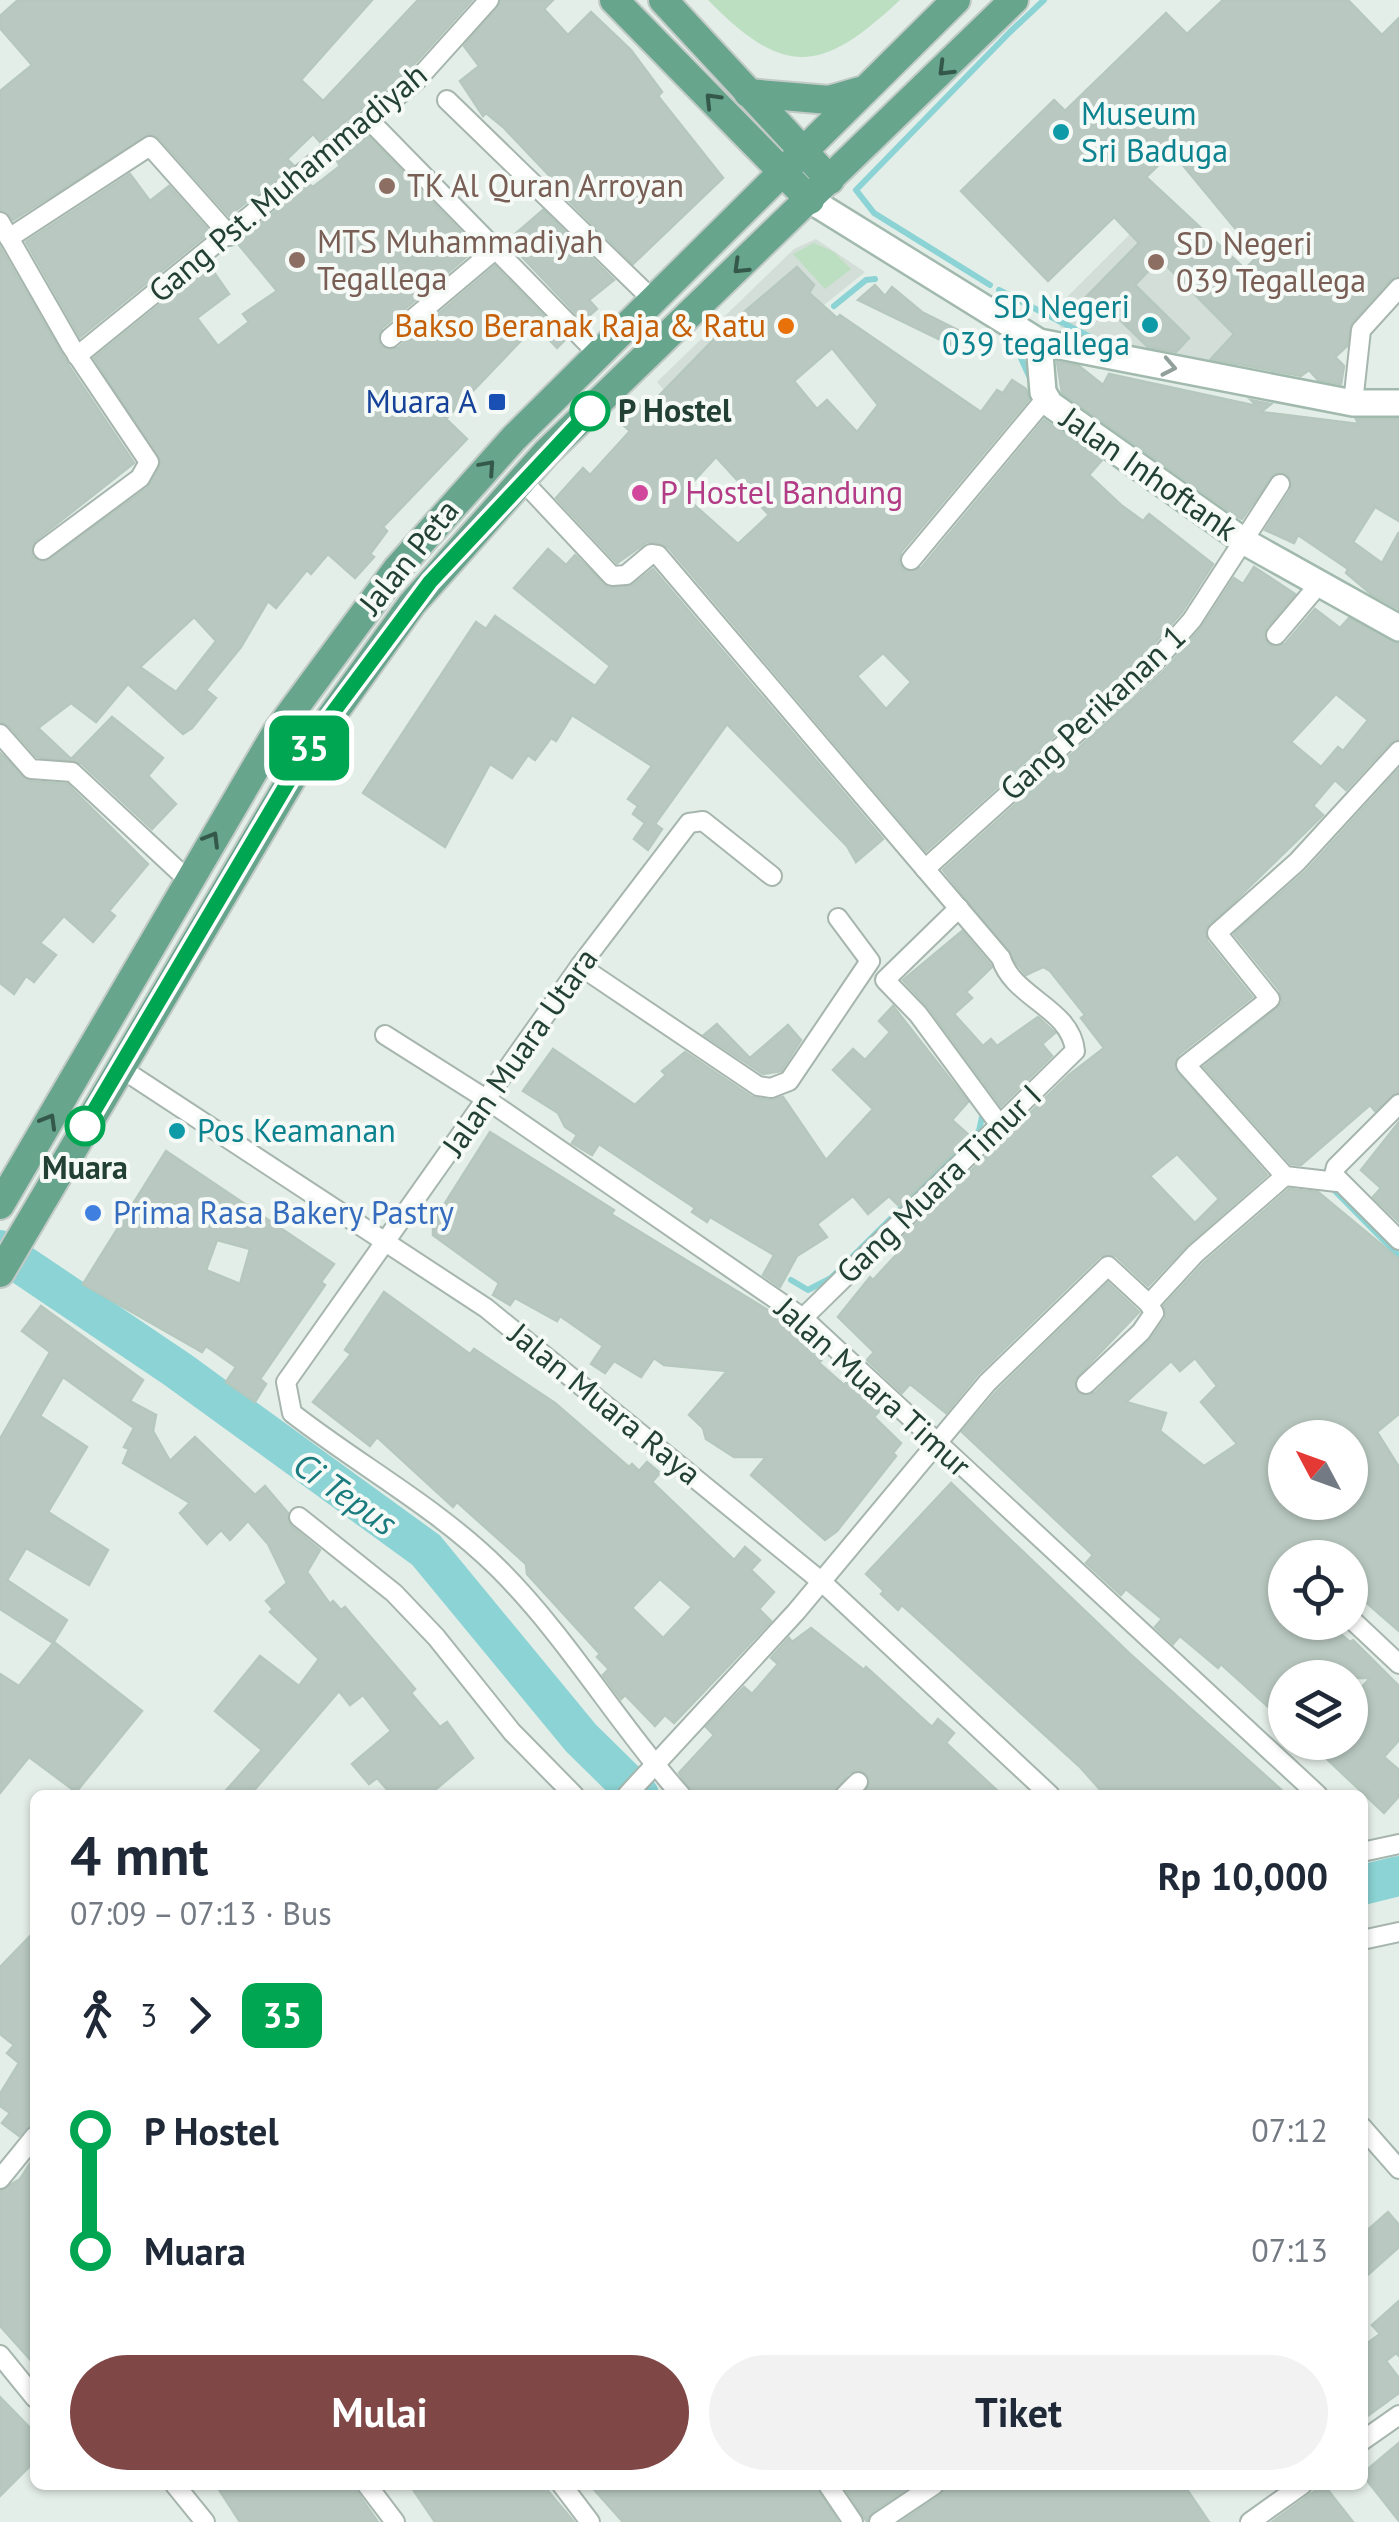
<!DOCTYPE html>
<html lang="id">
<meta charset="utf-8">
<style>
body{margin:0;font-family:"PT Sans",sans-serif;background:#f2f2f3;color:#1f2937;height:100vh;display:flex;flex-direction:column;font-size:38px;white-space:nowrap}
*{box-sizing:border-box;margin:0}
p{font-size:32px;color:#747a83}
.icon{flex:none;width:55px;height:55px;fill:none;stroke:currentColor;stroke-width:2;stroke-linecap:round;stroke-linejoin:round}
.map{position:relative;flex:1;overflow:hidden}
.sheet{position:absolute;left:30px;top:1790px;width:1338px;height:700px;display:flex;flex-direction:column;background:#fff;border-radius:15px;box-shadow:0 2px 8px #0004}
.sheet>*{flex:none}
.badge{padding:0 20px;border-radius:15px;font-size:35px;line-height:65px}
.needle{width:65px;rotate:311deg}
.controls{position:absolute;left:1268px;top:1420px;display:grid;gap:20px}
.controls a{display:grid;place-items:center;width:100px;height:100px;border-radius:50%;background:#fff;box-shadow:0 2px 8px #0004;font-size:50px}
.map>.badge{position:absolute;translate:-50% -50%;box-shadow:0 0 0 5px #fff}
.legs{display:flex;align-items:center;gap:15px;height:110px;padding:0 40px;font-size:32px}
.legs p{margin-inline-start:auto}
.summary{display:flex;align-items:center;justify-content:space-between;height:170px;padding:0 40px}
h1{font-size:55px;font-weight:700;line-height:75px}
.action{display:flex;gap:20px;margin-top:auto;padding:20px 40px}
.action a{flex:1;height:115px;border-radius:60px;background:#804747;color:#fff;font-size:40px;font-weight:700;line-height:115px;text-align:center}
.action a+a{background:#f2f2f3;color:#1f2937}
ul{padding:0 40px;list-style:none}
li{display:flex;align-items:center;gap:35px;height:120px;font-size:38px}
li i{display:grid;place-items:center;width:15px;height:100%;margin:0 12px;background:currentColor}
li i::after{content:'';width:25px;height:25px;margin:-12px;border:8px solid;border-radius:50%;background:#fff}
li p{margin-inline-start:auto}
li:first-child i{background:linear-gradient(#0000 50%,currentColor 0)}
li:last-child i{background:linear-gradient(currentColor 50%,#0000 0)}
.map>svg:first-child{display:block}
.built{fill:#d2ded7}
.green{fill:#bddfc1}
.lines{fill:none;stroke-linecap:round;stroke-linejoin:round}
.stream{stroke:#8bd3d4;stroke-width:6}
.river{stroke:#8bd3d4;stroke-width:40}
.building{fill:#b9c9c1;stroke:#b6c8be;stroke-width:2.5;fill-rule:evenodd}
.street-casing{stroke:#a6b6ae;stroke-width:22}
.secondary-casing{stroke:#a2baae;stroke-width:30}
.primary-casing{stroke:#c1cac6;stroke-width:32}
.street{stroke:#fff;stroke-width:18}
.secondary{stroke:#fff;stroke-width:25}
.primary{stroke:#68a58d;stroke-width:28}
.oneway{stroke:#34594a}
.oneway2{stroke:#91a09a}
.line-1-casing{stroke:#fff;stroke-width:22}
.line-1{stroke:#00a651;stroke-width:15}
.culture-dot{fill:#0f9aa8;stroke:#f5faf7;stroke-width:4}
.education-dot{fill:#8d6e63;stroke:#f5faf7;stroke-width:4}
.food-dot{fill:#e8710a;stroke:#f5faf7;stroke-width:4}
.transit-dot{fill:#1a4fb4;stroke:#f5faf7;stroke-width:4}
.stop-1-dot{fill:#fff;stroke:#00a651;stroke-width:5}
.hotel-dot{fill:#d1479c;stroke:#f5faf7;stroke-width:4}
.shop-dot{fill:#3f7fe0;stroke:#f5faf7;stroke-width:4}
.labels{text-anchor:middle;stroke-width:8;stroke-linejoin:round;paint-order:stroke}
.culture-label{font-size:32px;fill:#0d838f;stroke:#f5faf7;text-anchor:start}
.street-label{font-size:32px;fill:#234034;stroke:#f5faf7}
.education-label{font-size:32px;fill:#785e54;stroke:#f5faf7;text-anchor:start}
.food-label{font-size:32px;fill:#c56008;stroke:#f5faf7;text-anchor:end}
.transit-label{font-size:32px;fill:#164399;stroke:#f5faf7;text-anchor:end}
.stop-label{font-size:32px;font-weight:bold;fill:#234034;stroke:#f5faf7;text-anchor:start}
.hotel-label{font-size:32px;fill:#b23c85;stroke:#f5faf7;text-anchor:start}
.shop-label{font-size:32px;fill:#366cbe;stroke:#f5faf7;text-anchor:start}
.water-label{font-size:35px;font-style:italic;fill:#1a7c7f;stroke:#f5faf7}
</style>
<div class="map">
<svg width="1399" height="2522" viewBox="0 0 1399 2522">
<rect width="100%" height="100%" fill="#e4eee8"/>
<g class="built">
<polygon points="1156,208 1274,326 1226,376 1079,346 1049,315"/>
<polygon points="816,239 865,272 798,326 675,403 657,382 794,249"/>
</g>
<g class="green">
<path d="M708,0H900C822,73 785,79 708,0Z"/>
<polygon points="814,243 834,252 851,269 825,289 793,254"/>
</g>
<g class="lines">
<g class="stream">
<polyline points="1010,32 1044,0"/>
<polyline points="990,285 874,213 856,190 1008,34"/>
<polyline points="999,290 1100,342"/>
<polyline points="834,306 866,280 875,279"/>
<polyline points="1020,356 1030,378"/>
<polyline points="1330,1186 1399,1256"/>
<polyline points="791,1280 808,1290 831,1278 979,1131 983,1112"/>
</g>
<g class="river">
<polyline points="0,1250 178,1370 426,1550 581,1738 639,1795"/>
<polyline points="1362,1885 1399,1876"/>
</g>
</g>
<g class="building">
<polygon points="18,0 372,0 301,80 323,101 418,0 472,0 407,72 320,142 313,134 287,159 293,165 229,216 159,138 150,134 13,220 0,210 0,91 32,65 0,28 0,16"/>
<polygon points="501,0 553,0 544,9 568,35 591,12 631,50 662,92 658,96 723,178 633,264 557,189 560,187 503,127 486,113 483,116 460,81 479,66 464,46"/>
<path d="M1223,0H1348L1382,35L1399,18V276L1390,280L1351,323L1347,346L1335,357L1344,366L1341,384L1318,380L1309,370L1301,376L1211,359L1234,334L1160,259L1135,285L1189,338L1176,352L1148,347L1111,311L1104,317L1085,298L1139,243L1114,217L1048,281L961,191L1054,100L1065,111L1166,13L1187,34ZM1172,152L1258,256L1245,269L1146,177Z"/>
<path d="M368,136L477,248L382,328L378,339L381,347L398,348L495,266L566,339L557,348L536,325L446,419L467,439L383,527L387,531L370,554L374,557L355,578L328,554L311,574L307,570L276,608L268,601L241,647L206,690L216,698L192,728L183,734L128,684L96,722L71,703L38,728L71,759L112,717L163,758L148,776L176,804L152,829L81,763L37,757L9,726L0,722V247L67,363L134,463L35,541L32,557L45,562L147,488L161,463L94,358L209,265L229,294L197,318L218,346L249,322L243,314L277,291L239,245L242,238L309,184L313,187L340,166L337,161ZM194,617L216,641L176,692L140,667Z"/>
<polygon points="130,174 150,201 169,186 210,232 80,337 26,242"/>
<polygon points="543,210 614,280 589,300 597,309 583,321 507,241"/>
<path d="M797,267L814,285L809,293L837,318L840,315L981,412L997,390L1003,393L1012,380L1026,389L1029,399L901,552L899,563L904,570L921,568L1044,420L1102,460L1089,475L1121,505L1143,521L1149,514L1213,564L1182,612L1145,654L926,851L668,547L647,542L617,563L556,498L583,468L590,475L630,431L620,422L638,404L645,410L723,330ZM832,348L878,405L857,432L827,400L817,409L794,381ZM716,457L769,515L738,544L682,494ZM883,653L911,682L886,709L857,676Z"/>
<polygon points="875,285 885,296 892,287 922,312 958,330 951,345 858,300"/>
<polygon points="1057,362 1079,366 1103,385 1109,374 1257,406 1251,400 1271,404 1261,412 1359,424 1356,419 1399,419 1399,521 1375,507 1353,542 1382,563 1399,532 1399,609 1371,594 1346,573 1348,569 1298,535 1294,543 1265,530 1291,490 1288,474 1274,473 1242,519 1238,517 1062,393"/>
<polygon points="548,549 566,565 575,555 608,588 633,585 653,569 883,839 856,862 847,846 727,724 655,824 662,829 648,850 634,839 645,823 633,814 638,806 628,799 652,766 572,715 556,741 551,738 535,760 528,755 512,778 490,764 445,847 363,793 476,622 486,629 495,616 595,686 610,666 514,588"/>
<path d="M1254,567L1295,594L1266,628L1264,638L1269,645L1285,644L1315,609L1340,628L1349,618L1399,644V739L1390,743L1346,790L1335,780L1313,806L1323,815L1205,930L1207,941L1252,997L1178,1055L1174,1068L1267,1175L1187,1245L1148,1286L1116,1256H1100L978,1374L946,1413L910,1384L902,1393L867,1360L874,1352L838,1317L870,1277L873,1280L896,1255L891,1249L1069,1075L1104,1048L1081,1018L1085,1015L1050,971L1043,967L1026,975L943,870L1163,672L1202,627L1234,578L1243,584ZM1336,694L1368,720L1343,751L1338,747L1321,767L1291,742ZM1177,1154L1219,1199L1195,1223L1150,1176Z"/>
<polygon points="0,753 29,781 67,784 148,864 109,911 115,916 93,942 64,916 40,943 56,955 34,982 26,976 14,994 0,983"/>
<polygon points="1399,769 1399,1092 1375,1111 1370,1105 1301,1165 1291,1164 1204,1067 1282,1003 1280,991 1234,934 1306,871"/>
<polygon points="962,931 992,967 966,992 972,998 954,1014 983,1046 991,1039 997,1046 1038,1017 1055,1033 1042,1044 1052,1056 1001,1106 928,1007 903,980"/>
<polygon points="893,1006 968,1102 952,1120 970,1136 899,1206 889,1196 868,1214 853,1196 817,1224 827,1237 797,1256 780,1287 763,1275 774,1255 710,1217 707,1222 692,1212 695,1208 599,1144 592,1155 572,1143 577,1135 565,1127 558,1113 523,1091 553,1049 635,1105 666,1075 662,1071 685,1052 752,1097 770,1100 783,1097 826,1160 873,1109 833,1070 853,1049 865,1060 890,1032 879,1021"/>
<polygon points="717,1024 750,1058 788,1025 801,1040 781,1071 763,1074 704,1035"/>
<polygon points="1399,1122 1399,1222 1373,1197 1381,1188 1361,1170"/>
<polygon points="490,1132 614,1210 611,1214 779,1317 825,1356 819,1363 844,1385 850,1379 882,1408 874,1417 901,1443 893,1453 896,1456 837,1531 825,1540 751,1475 766,1457 734,1457 706,1439 703,1428 689,1415 727,1371 664,1365 654,1358 641,1377 614,1361 605,1373 591,1364 603,1346 560,1316 557,1321 515,1298 510,1305 493,1295 499,1283 433,1235 433,1222"/>
<path d="M166,1151L334,1264L321,1282L325,1285L260,1379L266,1384L255,1402L226,1382L236,1367L206,1346L202,1352L83,1284ZM217,1240L250,1249L240,1284L206,1270Z"/>
<path d="M1289,1189L1318,1192L1399,1259V1414L1377,1432L1399,1467V1631L1361,1598L1350,1575V1558H1339L1333,1546L1306,1558H1285V1622H1327L1350,1642L1353,1640L1399,1686V1740L1384,1757L1399,1770V1796L1384,1813L1309,1742H1350V1700L1370,1678H1285V1722L1221,1664L1218,1668L1180,1636L1173,1644L1155,1627L1162,1619L1126,1589L1121,1595L1086,1563L1093,1555L962,1432L996,1392L1108,1283L1139,1312L1074,1380L1078,1393H1095L1151,1339L1165,1319L1164,1306L1204,1263ZM1195,1358L1217,1386L1201,1402L1237,1444L1204,1466L1160,1431L1166,1413L1126,1402L1171,1361L1180,1371ZM1285,1438H1350V1502H1306L1298,1507L1285,1502Z"/>
<path d="M384,1292L470,1354L474,1349L555,1403L629,1467L632,1464L639,1471L647,1462L660,1473L652,1482L734,1560L745,1547L760,1560L751,1570L774,1592L759,1609L771,1621L674,1723L665,1715L655,1726L625,1695L621,1699L603,1675L609,1669L597,1657L600,1654L527,1574L526,1564L457,1502L453,1507L377,1437L370,1446L313,1402L351,1354L345,1350ZM660,1579L692,1607L663,1638L632,1608Z"/>
<polygon points="41,1306 143,1380 130,1401 156,1415 153,1431 170,1461 195,1437 255,1495 265,1486 288,1513 291,1526 320,1550 307,1572 330,1604 333,1601 341,1610 345,1607 415,1689 411,1693 440,1727 447,1722 473,1758 429,1795 392,1795 377,1778 369,1784 352,1764 391,1731 363,1695 350,1705 339,1691 250,1795 222,1795 262,1750 215,1711 260,1656 299,1686 319,1659 270,1612 273,1609 266,1601 287,1583 268,1544 248,1521 230,1540 221,1530 207,1544 180,1513 190,1503 123,1463 129,1449 124,1447 134,1428 63,1377 40,1416 87,1447 48,1512 108,1550 89,1585 26,1548 7,1580 67,1620 53,1643 0,1609 0,1439 50,1352 22,1331"/>
<polygon points="951,1483 1130,1654 1287,1795 1105,1795 1079,1766 902,1605 898,1610 881,1594 884,1591 866,1574"/>
<polygon points="811,1628 864,1670 866,1667 932,1727 938,1719 954,1733 946,1743 1002,1795 863,1795 870,1780 860,1770 849,1773 833,1795 693,1795 679,1773 714,1735 706,1727 744,1687 752,1694 778,1664 771,1658 789,1638 792,1642"/>
<polygon points="54,1642 142,1711 76,1792 29,1757 0,1793 0,1674 19,1686"/>
<polygon points="35,1931 35,2124 19,2136 2,2123 10,2113 0,2106 0,2094 19,2063 7,2053 14,2045 0,2034 0,1967"/>
<polygon points="35,2156 35,2365 0,2326 0,2191 20,2179"/>
<polygon points="1388,2212 1399,2225 1399,2247 1362,2280 1362,2235"/>
<polygon points="1399,2301 1399,2356 1396,2353 1386,2361 1399,2378 1399,2393 1362,2420 1362,2347 1380,2334 1372,2325"/>
<polygon points="0,2397 35,2433 35,2461 0,2496"/>
<polygon points="1399,2443 1399,2521 1362,2474"/>
<polygon points="216,2485 352,2485 378,2522 240,2522"/>
<polygon points="410,2485 543,2485 574,2522 435,2522"/>
<polygon points="590,2485 816,2485 838,2522 623,2522"/>
<polygon points="843,2485 912,2485 872,2512 867,2522"/>
<polygon points="946,2485 1184,2485 1209,2522 901,2522 941,2495"/>
<polygon points="1324,2485 1353,2522 1272,2522 1323,2485"/>
</g>
<g class="lines">
<defs>
<g id="street">
<polyline points="447,100 655,302"/>
<polyline points="370,121 600,356"/>
<polyline points="0,222 71,346 149,462 140,478 43,550"/>
<polyline points="9,238 150,146 230,236"/>
<polyline points="390,338 497,248"/>
<polyline points="77,356 416,81 489,0"/>
<polyline points="1353,403 1361,330 1399,288"/>
<path d="M522,480L612,576L626,575L651,554L658,555L1001,958C1013,998 1071,1008 1075,1051L803,1318"/>
<polyline points="911,560 1046,398"/>
<polyline points="1276,635 1321,582"/>
<polyline points="0,734 31,769 72,772 187,879"/>
<polyline points="925,869 1154,663 1192,620 1280,484"/>
<polyline points="959,908 885,980 918,1014 999,1124"/>
<polyline points="580,966 758,1086 771,1088 789,1081 870,961 838,918"/>
<polyline points="385,1035 486,1099 803,1318 1318,1795"/>
<polyline points="119,1067 486,1308 822,1582 1050,1795"/>
<polyline points="1399,1104 1336,1167 1334,1175 1399,1240"/>
<polyline points="1337,1182 1285,1176 1186,1065 1270,999 1217,933 1297,862 1399,751"/>
<polyline points="1086,1384 1141,1332 1154,1313 1149,1304"/>
<polyline points="299,1517 394,1593 436,1637 512,1732 574,1795"/>
<polyline points="1350,1618 1399,1664"/>
<polyline points="627,1795 796,1612 987,1383 1108,1266 1149,1304 1195,1254 1285,1176"/>
<path d="M681,1795C617,1723 568,1638 499,1569C438,1508 360,1466 292,1413L286,1382L580,966L689,823L703,821L772,876"/>
<polyline points="845,1795 858,1782"/>
<polyline points="1362,1852 1399,1844"/>
<polyline points="1362,1940 1399,1932"/>
<polyline points="1362,2127 1399,2169"/>
<polyline points="0,2179 35,2136"/>
<polyline points="0,2355 35,2398"/>
<polyline points="1362,2441 1399,2415"/>
<polyline points="175,2485 205,2522"/>
<polyline points="367,2485 395,2522"/>
<polyline points="562,2485 590,2522"/>
<polyline points="828,2485 853,2522"/>
<polyline points="879,2522 934,2485"/>
<polyline points="1250,2522 1302,2485"/>
</g>
<g id="secondary">
<polyline points="810,200 1039,342 1353,403 1399,403"/>
<polyline points="1039,342 1043,392 1050,404 1245,542 1399,628"/>
</g>
<g id="primary">
<polyline points="614,0 810,200"/>
<polyline points="663,0 830,180"/>
<polyline points="748,93 829,100 860,91"/>
<polyline points="0,1205 276,733 397,569 514,438 956,0"/>
<polyline points="0,1273 315,739 412,604 547,452 1014,0"/>
</g>
</defs>
<use href="#street" class="street-casing"/>
<use href="#secondary" class="secondary-casing"/>
<use href="#primary" class="primary-casing"/>
<use href="#street" class="street"/>
<use href="#secondary" class="secondary"/>
<use href="#primary" class="primary"/>
</g>
<defs><path id="oneway-chevron" d="M-2-3.5L2.5 0L-2 3.5" fill="none" stroke-width="1.6" stroke-linecap="round" stroke-linejoin="round" transform="scale(2.5)"/></defs>
<g class="oneway">
<use href="#oneway-chevron" transform="translate(945 69) rotate(135)"/>
<use href="#oneway-chevron" transform="translate(712 100) rotate(-134)"/>
<use href="#oneway-chevron" transform="translate(740 267) rotate(136)"/>
<use href="#oneway-chevron" transform="translate(488 467) rotate(-48)"/>
<use href="#oneway-chevron" transform="translate(212 839) rotate(-59)"/>
<use href="#oneway-chevron" transform="translate(49 1121) rotate(-60)"/>
</g>
<use class="oneway2" href="#oneway-chevron" transform="translate(1169 367) rotate(11)"/>
<g class="lines">
<defs>
<polyline id="line-1" points="85,1126 314,738 430,582 590,411"/>
</defs>
<use href="#line-1" class="line-1-casing"/>
<use href="#line-1" class="line-1"/>
</g>
<g class="culture-dot">
<circle cx="1061" cy="132" r="10"/>
<circle cx="1150" cy="325" r="10"/>
<circle cx="177" cy="1131" r="10"/>
</g>
<g class="education-dot">
<circle cx="387" cy="186" r="10"/>
<circle cx="297" cy="260" r="10"/>
<circle cx="1156" cy="262" r="10"/>
</g>
<circle class="food-dot" cx="786" cy="326" r="10"/>
<rect class="transit-dot" x="487" y="392" width="20" height="20" rx="5"/>
<g class="stop-1-dot">
<circle cx="590" cy="411" r="18"/>
<circle cx="85" cy="1126" r="18"/>
</g>
<circle class="hotel-dot" cx="640" cy="493" r="10"/>
<circle class="shop-dot" cx="93" cy="1213" r="10"/>
<g class="labels">
<g class="culture-label">
<text x="1081" y="125">Museum<tspan x="1081" dy="37">Sri Baduga</tspan></text>
<text x="1130" y="318" text-anchor="end">SD Negeri<tspan x="1130" dy="37">039 tegallega</tspan></text>
<text x="197" y="1142">Pos Keamanan</text>
</g>
<g class="street-label">
<text transform="translate(288 183) rotate(-40)" y="11">Gang Pst. Muhammadiyah</text>
<text transform="translate(1149 474) rotate(35)" y="11">Jalan Inhoftank</text>
<text transform="translate(409 557) rotate(-51)" y="11">Jalan Peta</text>
<text transform="translate(1093 713) rotate(-43)" y="11">Gang Perikanan 1</text>
<text transform="translate(520 1052) rotate(-55)" y="11">Jalan Muara Utara</text>
<text transform="translate(939 1184) rotate(-44)" y="11">Gang Muara Timur I</text>
<text transform="translate(873 1387) rotate(42)" y="11">Jalan Muara Timur</text>
<text transform="translate(605 1404) rotate(39)" y="11">Jalan Muara Raya</text>
</g>
<g class="education-label">
<text x="407" y="197">TK Al Quran Arroyan</text>
<text x="317" y="253">MTS Muhammadiyah<tspan x="317" dy="37">Tegallega</tspan></text>
<text x="1176" y="255">SD Negeri<tspan x="1176" dy="37">039 Tegallega</tspan></text>
</g>
<g class="food-label">
<text x="766" y="337">Bakso Beranak Raja &amp; Ratu</text>
</g>
<g class="transit-label">
<text x="477" y="413">Muara A</text>
</g>
<g class="stop-label">
<text x="618" y="422">P Hostel</text>
<text x="85" y="1179" text-anchor="middle">Muara</text>
</g>
<g class="hotel-label">
<text x="660" y="504">P Hostel Bandung</text>
</g>
<g class="shop-label">
<text x="113" y="1224">Prima Rasa Bakery Pastry</text>
</g>
<g class="water-label">
<text transform="translate(345 1494) rotate(35)" y="12">Ci Tepus</text>
</g>
</g>
</svg>
<div class="controls">
<a><svg class="needle" viewBox="-14 -14 28 28"><path d="M0-13l5 13h-10z" fill="#e53935"/><path d="M0 13l5-13h-10z" fill="#747a83"/></svg></a>
<a><svg class="icon" aria-label="locate" viewBox="0 0 24 24"><circle cx="12" cy="12" r="6"/><path d="M12 2v4M12 18v4M2 12h4M18 12h4"/></svg></a>
<a><svg class="icon" aria-label="layers" viewBox="0 0 24 24"><path d="M12 4l9 5-9 5-9-5zM3 14l9 5 9-5"/></svg></a>
</div>
<b class="badge" style="left:309px;top:748px;background:#00a651;color:#fff">35</b>
<section class="sheet">
<div class="summary"><div><h1>4 mnt</h1><p>07:09 – 07:13 · Bus</p></div><b>Rp 10,000</b></div>
<div class="legs"><svg class="icon" aria-label="walk" viewBox="0 0 24 24"><circle cx="13" cy="4" r="2"/><path d="M13 8l-2 6 4 7M11 14l-3 7M7 12l3-4h3l4 4"/></svg>3<svg class="icon" aria-label="forward" viewBox="0 0 24 24"><path d="M9 5l7 7-7 7"/></svg><b class="badge" style="background:#00a651;color:#fff">35</b></div>
<ul>
<li><i style="color:#00a651"></i><b>P Hostel</b><p>07:12</p></li>
<li><i style="color:#00a651"></i><b>Muara</b><p>07:13</p></li>
</ul>
<div class="action"><a>Mulai</a><a>Tiket</a></div>
</section>
</div>
